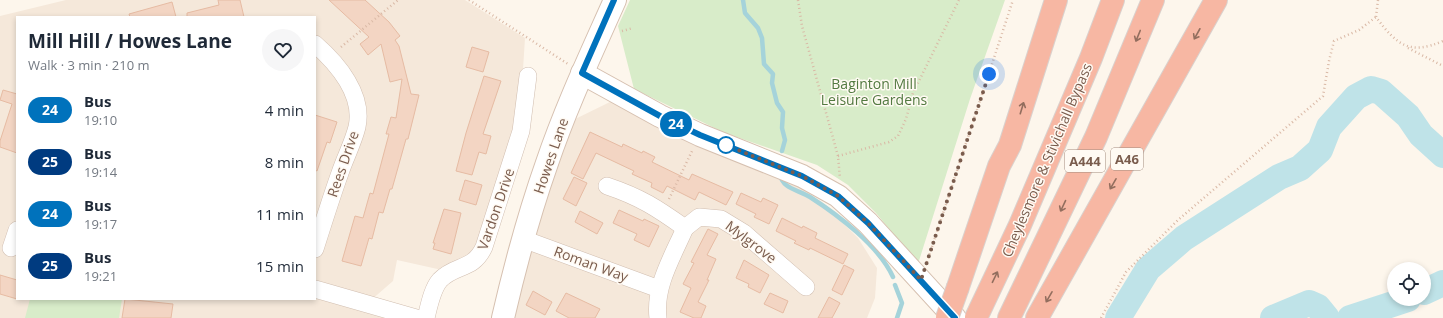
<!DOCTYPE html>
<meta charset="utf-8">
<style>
body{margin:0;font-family:"Open Sans",sans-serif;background:#f6f6f7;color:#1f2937;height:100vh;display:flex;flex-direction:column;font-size:15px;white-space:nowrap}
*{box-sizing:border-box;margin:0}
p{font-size:13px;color:#747a83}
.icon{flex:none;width:22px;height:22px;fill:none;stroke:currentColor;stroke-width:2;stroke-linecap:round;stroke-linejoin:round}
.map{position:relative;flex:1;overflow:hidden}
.drawer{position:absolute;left:16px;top:16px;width:300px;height:284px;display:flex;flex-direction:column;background:#fff;border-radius:0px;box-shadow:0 2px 6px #0003}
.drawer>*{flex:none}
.badge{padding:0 8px;border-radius:13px;font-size:14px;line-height:26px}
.tools{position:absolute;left:1387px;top:262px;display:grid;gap:8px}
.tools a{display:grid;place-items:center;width:44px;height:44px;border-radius:50%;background:#fff;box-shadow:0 2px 6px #0003;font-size:20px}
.you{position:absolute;width:20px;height:20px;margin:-10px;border:3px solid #fff;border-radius:50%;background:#1a73e8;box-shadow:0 0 0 6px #1a73e833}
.map>.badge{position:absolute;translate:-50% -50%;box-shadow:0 0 0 2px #fff}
.round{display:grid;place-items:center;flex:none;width:42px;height:42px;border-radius:21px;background:#f6f6f7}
.headline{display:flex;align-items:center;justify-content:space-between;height:68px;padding:0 12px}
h1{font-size:19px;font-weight:700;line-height:30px}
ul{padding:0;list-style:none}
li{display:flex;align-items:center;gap:12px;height:52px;padding:0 12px}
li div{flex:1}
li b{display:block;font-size:15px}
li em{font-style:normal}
li .badge{min-width:44px;font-weight:700;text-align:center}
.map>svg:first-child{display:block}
.residential{fill:#f5e8da;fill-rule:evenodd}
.green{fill:#d8ecc9}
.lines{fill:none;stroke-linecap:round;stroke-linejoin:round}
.stream{stroke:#a5d3da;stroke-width:4.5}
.river{stroke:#bfe3e8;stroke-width:26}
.building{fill:#f3d5c3;stroke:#e6bba3}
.street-casing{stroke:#d1beb0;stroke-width:18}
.secondary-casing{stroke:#d6c0b0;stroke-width:24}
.highway-casing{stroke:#dad1cd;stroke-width:24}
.path{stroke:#d9b8a5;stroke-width:2.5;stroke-dasharray:1 3;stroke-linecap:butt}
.street{stroke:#fff;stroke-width:17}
.secondary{stroke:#fff;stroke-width:22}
.highway{stroke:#f7b7a3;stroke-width:22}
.highway-bridge-casing{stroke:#dad1cd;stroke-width:24;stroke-linecap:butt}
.highway-bridge{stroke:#f7b7a3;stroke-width:22}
.oneway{stroke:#936e5e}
.line-casing{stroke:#fff;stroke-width:9}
.line{stroke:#0072bc;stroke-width:6}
.walk{stroke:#7a5c4d;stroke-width:4;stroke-dasharray:0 7.2}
.stop-dot{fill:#fff;stroke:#0072bc;stroke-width:2}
.labels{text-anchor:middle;stroke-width:3;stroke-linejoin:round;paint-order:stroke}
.shield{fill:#fffaf3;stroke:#a28b7f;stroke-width:1}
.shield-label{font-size:13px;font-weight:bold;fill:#7a5c4d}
.park-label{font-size:14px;fill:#537a41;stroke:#fffaf3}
.street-label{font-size:14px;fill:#7a5c4d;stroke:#fffaf3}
</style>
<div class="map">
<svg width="1443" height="318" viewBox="0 0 1443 318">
<rect width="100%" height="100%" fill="#fdf6ec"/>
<g class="residential">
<path d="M66,0H465L473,5L525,38L519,132L473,257L442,270L397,260L393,281L362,308L399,318H0V16ZM17,17H315V299H17Z"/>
<polygon points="612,101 795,184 822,202 858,238 877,268 875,298 867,318 507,318 567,123"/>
</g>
<g class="green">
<polygon points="630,0 1005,0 970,99 918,264 876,213 848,185 817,165 725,133 634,89 618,26"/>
<polygon points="30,299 122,299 119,318 25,318"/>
</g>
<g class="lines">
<g class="stream">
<polyline points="743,0 745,13 758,28 762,38 764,64 773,74 772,83 777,103 783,112 782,128 785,140 782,151"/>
<path d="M780,174C782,189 799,190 810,197C838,215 879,246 893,277"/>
<polyline points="895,285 902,303 897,318"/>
</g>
<g class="river">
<polyline points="1424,292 1443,283"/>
<polyline points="1118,318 1148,269 1184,238 1279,177 1300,168 1320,150 1329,127 1356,97 1371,89 1381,92 1408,116 1421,135 1443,155"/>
<polyline points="1273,318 1309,303 1318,307 1327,318"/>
<polyline points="1350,318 1408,299"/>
</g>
</g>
<g class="building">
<polygon points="218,0 240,0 244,17 187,17 187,13 219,5"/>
<polygon points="329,0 365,0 389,22 400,36 395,40 399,46 411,94 419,95 408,139 406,139 392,189 390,189 383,213 379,212 372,239 369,238 361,266 342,261 355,216 363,218 370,193 373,194 389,134 386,134 391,117 396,118 402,79 390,82 381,44 368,55 360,44 369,37"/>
<polygon points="172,2 176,17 130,17 129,14"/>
<polygon points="472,47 489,52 483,72 466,67"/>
<polygon points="484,76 501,81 483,134 491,136 486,154 479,152 472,175 456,171 466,133"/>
<polygon points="3,90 17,94 17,153 0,147 0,141 12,104 0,100"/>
<polygon points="315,115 337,122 330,143 327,142 317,171 315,170"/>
<polygon points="590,132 622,147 623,144 642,153 643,151 655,157 652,162 689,180 692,174 733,192 726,205 699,192 695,200 667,186 663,193 651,187 652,183 632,174 634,171 596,153 583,179 571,173"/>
<polygon points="574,177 587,183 576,206 563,199"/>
<polygon points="465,180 482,185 476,205 459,200"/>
<polygon points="741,193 761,202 763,198 778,205 769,224 754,217 756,214 736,204"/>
<polygon points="444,209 461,213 451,254 433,249 435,243 433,243"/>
<polygon points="619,210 643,221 644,219 659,226 649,247 634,240 637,234 613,223"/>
<polygon points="580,211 603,223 597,234 575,222"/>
<polygon points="782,218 802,228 803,226 817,233 815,238 848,254 843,264 810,248 809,250 794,243 796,241 776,231"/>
<polygon points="708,229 718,234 707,255 716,259 707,280 709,280 698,302 706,306 701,318 694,318 680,312 691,288 683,284 694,263 691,262"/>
<polygon points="744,260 769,275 760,293 748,287 749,284 736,278"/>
<polygon points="844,265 854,270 842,295 832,290"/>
<polygon points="0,275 17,280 17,299 0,294"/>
<polygon points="533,291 552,302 545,315 526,305"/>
<polygon points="566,293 600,309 595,318 569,318 556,311"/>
<polygon points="770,293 788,301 783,313 764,304"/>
<polygon points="829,297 840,303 832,318 818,318"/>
<polygon points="125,299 173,304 171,318 122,318"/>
</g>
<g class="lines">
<defs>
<g id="street">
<path d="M315,44C338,64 364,95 357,127C353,143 345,158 340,173C331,198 323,224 315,249"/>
<path d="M607,186C640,197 657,208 685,228L699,217L721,219L744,233L806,287"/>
<polyline points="523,239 659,289"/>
<polyline points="11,248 17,230"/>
<polyline points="315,289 416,318"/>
<path d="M426,318C429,306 432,289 440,280C455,264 473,271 484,247L521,131L528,76"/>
<path d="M658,318C654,286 673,256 685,228"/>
</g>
<g id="secondary">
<polyline points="582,73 660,116 700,135 802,176 838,196 868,223 955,318"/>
<path d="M503,318C515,266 529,214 547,163C566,107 591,54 615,0"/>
</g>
<g id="highway">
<polyline points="958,287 999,166 1010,145 1056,0"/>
<polyline points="976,318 1020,225 1091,58 1113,0"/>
<polyline points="1009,318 1096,137 1153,0"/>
<polyline points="1037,318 1216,0"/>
</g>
</defs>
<use href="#street" class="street-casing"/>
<use href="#secondary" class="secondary-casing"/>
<use href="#highway" class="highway-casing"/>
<g class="path">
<polyline points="469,0 568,64"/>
<polyline points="798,0 802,26 838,156 840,178"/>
<path d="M1378,0L1376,17C1396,44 1409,56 1443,41"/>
<polyline points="622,31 633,28"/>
<polyline points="341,47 398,0"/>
<polyline points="1408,48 1443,66"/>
<polyline points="838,156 889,142 898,136 906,119 913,93 959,0"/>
<polyline points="669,199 692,151"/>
<polyline points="927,262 1013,0"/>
<polyline points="1101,318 1126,272 1178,220 1323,96 1329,61 1334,41 1359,30 1376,17"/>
</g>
<use href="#street" class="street"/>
<use href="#secondary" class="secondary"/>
<use href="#highway" class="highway"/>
<defs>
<polyline id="highway-bridge" points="947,318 958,287"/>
</defs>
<use href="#highway-bridge" class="highway-bridge-casing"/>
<use href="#highway-bridge" class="highway-bridge"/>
</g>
<defs><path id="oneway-shaft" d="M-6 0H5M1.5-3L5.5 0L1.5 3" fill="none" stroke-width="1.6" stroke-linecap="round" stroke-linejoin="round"/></defs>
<g class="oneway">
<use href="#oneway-shaft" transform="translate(1197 34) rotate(119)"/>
<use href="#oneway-shaft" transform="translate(1138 36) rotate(112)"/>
<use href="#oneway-shaft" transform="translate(1022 108) rotate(-73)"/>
<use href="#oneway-shaft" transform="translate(1113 184) rotate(120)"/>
<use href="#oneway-shaft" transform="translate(1063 206) rotate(115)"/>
<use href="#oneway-shaft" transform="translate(995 277) rotate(-64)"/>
<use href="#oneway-shaft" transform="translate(1049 297) rotate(120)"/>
</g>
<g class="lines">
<defs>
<polyline id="line" points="614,0 582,73 660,116 700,135 802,176 838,196 868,223 955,318"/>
</defs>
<use href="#line" class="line-casing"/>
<use href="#line" class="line"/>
<polyline class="walk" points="726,145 802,176 838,196 868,223 921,280 989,74"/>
</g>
<circle class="stop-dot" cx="726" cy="145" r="8"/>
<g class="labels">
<g class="shield">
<rect x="1111" y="148" width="32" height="22" rx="3"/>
<rect x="1065" y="150" width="40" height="22" rx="3"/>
</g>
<g class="shield-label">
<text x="1127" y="164">A46</text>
<text x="1085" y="166">A444</text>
</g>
<g class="park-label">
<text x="874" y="89">Baginton Mill<tspan x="874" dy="16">Leisure Gardens</tspan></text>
</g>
<g class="street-label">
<text transform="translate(551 156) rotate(-71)" y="5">Howes Lane</text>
<text transform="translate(1047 160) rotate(-67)" y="5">Cheylesmore &amp; Stivichall Bypass</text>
<text transform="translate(343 164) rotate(-71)" y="5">Rees Drive</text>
<text transform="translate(496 209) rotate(-71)" y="5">Vardon Drive</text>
<text transform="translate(751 242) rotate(37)" y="5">Mylgrove</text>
<text transform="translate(591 264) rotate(20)" y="5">Roman Way</text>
</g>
</g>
</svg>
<div class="tools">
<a><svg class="icon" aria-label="locate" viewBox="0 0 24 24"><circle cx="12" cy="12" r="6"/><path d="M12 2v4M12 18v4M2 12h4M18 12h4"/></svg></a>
</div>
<div class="you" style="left:989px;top:74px"></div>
<b class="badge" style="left:676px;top:124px;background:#0072bc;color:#fff">24</b>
<section class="drawer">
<div class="headline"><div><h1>Mill Hill / Howes Lane</h1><p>Walk · 3 min · 210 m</p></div><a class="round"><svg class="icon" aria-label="heart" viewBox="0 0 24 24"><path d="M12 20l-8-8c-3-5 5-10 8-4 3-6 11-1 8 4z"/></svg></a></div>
<ul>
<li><span class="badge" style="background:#0072bc;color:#fff">24</span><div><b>Bus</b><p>19:10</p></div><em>4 min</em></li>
<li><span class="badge" style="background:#003b80;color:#fff">25</span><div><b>Bus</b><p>19:14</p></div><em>8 min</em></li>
<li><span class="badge" style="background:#0072bc;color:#fff">24</span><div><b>Bus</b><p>19:17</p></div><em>11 min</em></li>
<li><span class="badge" style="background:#003b80;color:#fff">25</span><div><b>Bus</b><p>19:21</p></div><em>15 min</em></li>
</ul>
</section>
</div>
